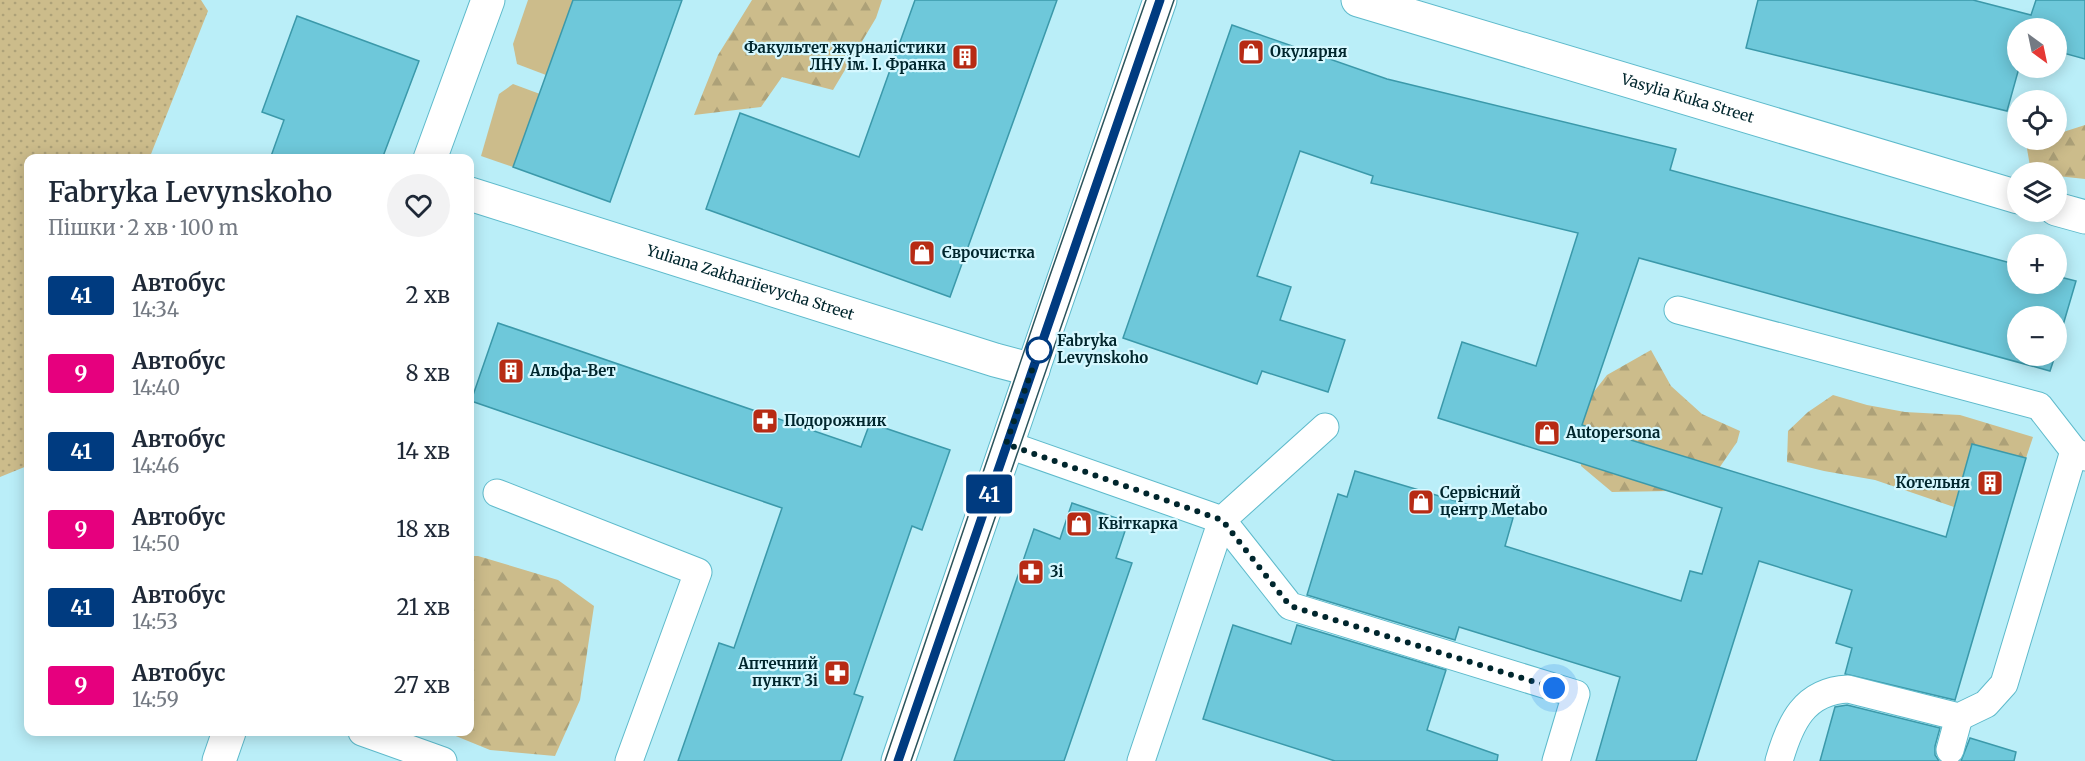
<!DOCTYPE html>
<html lang="uk">
<meta charset="utf-8">
<style>
body{margin:0;font-family:Merriweather,serif;background:#f2f2f3;color:#1f2937;height:100vh;display:flex;flex-direction:column;font-size:22px;white-space:nowrap}
*{box-sizing:border-box;margin:0}
p{font-size:20px;color:#747a83}
.icon{flex:none;width:33px;height:33px;fill:none;stroke:currentColor;stroke-width:2;stroke-linecap:round;stroke-linejoin:round}
.map{position:relative;flex:1;overflow:hidden}
.panel{position:absolute;left:24px;top:154px;width:450px;height:582px;display:flex;flex-direction:column;background:#fff;border-radius:12px;box-shadow:0 3px 15px #0003}
.panel>*{flex:none}
.badge{padding:0 12px;border-radius:4px;font-size:21px;line-height:39px}
.needle{width:39px;rotate:147deg}
.controls{position:absolute;left:2007px;top:18px;display:grid;gap:12px}
.controls a{display:grid;place-items:center;width:60px;height:60px;border-radius:50%;background:#fff;box-shadow:0 3px 15px #0003;font-size:30px}
.you{position:absolute;width:30px;height:30px;margin:-15px;border:4px solid #fff;border-radius:50%;background:#1a73e8;box-shadow:0 0 0 9px #1a73e833}
.map>.badge{position:absolute;translate:-50% -50%;box-shadow:0 0 0 3px #fff}
.round{display:grid;place-items:center;flex:none;width:63px;height:63px;border-radius:32px;background:#f2f2f3}
.head{display:flex;align-items:center;justify-content:space-between;height:102px;padding:0 24px}
h1{font-size:28px;font-weight:600;line-height:45px}
ul{padding:0;list-style:none}
li{display:flex;align-items:center;gap:18px;height:78px;padding:0 24px}
li div{flex:1}
li b{display:block;font-size:22px}
li em{font-style:normal}
li .badge{min-width:66px;font-weight:700;text-align:center}
.map>svg:first-child{display:block}
.forest{fill:url(#forest-firs)}
.park{fill:url(#park-dots)}
.garden{fill:#ccbc8b}
.building{fill:#6ec8da;stroke:#3b99aa;stroke-width:1.5}
.lines{fill:none;stroke-linecap:round;stroke-linejoin:round}
.service-casing{stroke:#5ebacb;stroke-width:29}
.minor-casing{stroke:#5ebacb;stroke-width:35}
.tertiary-casing{stroke:#5ebacb;stroke-width:35}
.service{stroke:#fff;stroke-width:27}
.minor{stroke:#fff;stroke-width:33}
.tertiary{stroke:#fff;stroke-width:33}
.tram{stroke:#2b545c;stroke-width:1.5}
.line-casing{stroke:#fff;stroke-width:14}
.line{stroke:#003b80;stroke-width:9}
.walk{stroke:#00262d;stroke-width:6;stroke-dasharray:0 10.8}
.stop-dot{fill:#fff;stroke:#003b80;stroke-width:3}
.labels{text-anchor:middle;stroke-width:4.5;stroke-linejoin:round;paint-order:stroke}
.poi-label{font-size:15px;font-weight:bold;fill:#00262d;stroke:#d6f8ff;text-anchor:start}
.street-label{font-size:15px;fill:#00262d;stroke:#d6f8ff}
.stop-label{font-size:15px;font-weight:bold;fill:#00262d;stroke:#d6f8ff;text-anchor:start}
</style>
<div class="map">
<svg width="2085" height="761" viewBox="0 0 2085 761">
<defs>
<pattern id="forest-firs" width="22" height="20" patternUnits="userSpaceOnUse" patternTransform="scale(1.5)"><rect width="22" height="20" fill="#ccbc8b"/><path d="M5 1l3.5 6h-7zM16 11l3.5 6h-7z" fill="#ada178"/></pattern>
<pattern id="park-dots" width="8" height="8" patternUnits="userSpaceOnUse" patternTransform="scale(1.5)"><rect width="8" height="8" fill="#ccbc8b"/><path d="M2 2h.1M6 6h.1" fill="none" stroke="#ada178" stroke-width="1.8" stroke-linecap="round"/></pattern>
</defs>
<rect width="100%" height="100%" fill="#baeef8"/>
<g class="forest">
<polygon points="752,0 882,0 876,18 833,90 782,77 761,107 694,115 718,55"/>
<polygon points="2085,125 2085,179 2057,176 2056,172 2031,172 2026,143 2038,140 2056,140 2057,134"/>
<polygon points="1651,350 1671,386 1702,414 1740,431 1737,442 1711,480 1671,491 1612,492 1581,466 1578,412 1607,375"/>
<polygon points="1833,395 1867,405 1905,412 1960,415 2033,437 2026,458 1972,444 1954,507 1875,480 1824,471 1787,462 1788,431 1808,412"/>
<polygon points="470,556 478,556 558,580 594,606 580,700 555,756 490,750 446,732 470,732"/>
</g>
<polygon class="park" points="0,0 201,0 208,11 149,159 28,159 28,463 27,466 0,477"/>
<g class="garden">
<polygon points="528,0 573,0 546,75 517,64 513,44"/>
<polygon points="513,84 540,94 513,167 481,156 499,94"/>
</g>
<g class="building">
<polygon points="573,0 682,0 610,202 513,167"/>
<polygon points="915,0 1057,0 950,297 706,209 740,113 859,157"/>
<polygon points="1758,0 1973,0 2031,15 2036,0 2085,0 2085,59 2056,51 2056,28 2018,28 2019,68 2007,111 1746,48"/>
<polygon points="297,16 419,61 382,159 270,159 284,120 262,112"/>
<polygon points="1232,25 1387,79 1676,149 1670,170 2018,265 2018,284 2056,284 2056,276 2076,281 2056,349 2056,316 2018,316 2018,356 2055,356 2050,371 1639,258 1582,425 1946,537 1972,444 2026,458 1955,700 1845,674 1852,648 1836,643 1852,590 1759,561 1696,761 1596,761 1620,677 1459,627 1455,640 1307,595 1338,494 1347,497 1355,471 1513,518 1505,546 1681,601 1690,571 1702,574 1722,508 1438,418 1462,342 1536,366 1578,233 1371,183 1373,176 1300,151 1257,276 1291,287 1280,320 1345,340 1328,392 1262,371 1257,384 1123,338"/>
<polygon points="498,323 861,447 870,423 950,450 922,530 912,526 854,694 863,697 841,761 678,761 719,643 734,648 782,508 471,401"/>
<polygon points="1072,503 1128,522 1116,558 1132,563 1064,761 954,761 1034,529 1060,539"/>
<polygon points="1233,625 1291,644 1297,625 1446,670 1427,730 1498,755 1497,761 1335,761 1203,719"/>
<polygon points="1847,705 1940,728 1935,746 1935,755 1939,761 1820,761 1835,707"/>
<polygon points="1970,738 2016,752 2014,761 1961,761"/>
</g>
<g class="lines">
<defs>
<g id="service">
<polyline points="1678,310 2039,406 2074,451 2085,457"/>
<polyline points="1006,444 1222,520 1325,427"/>
<polyline points="497,493 698,572 629,761"/>
<polyline points="1222,520 1290,606 1576,694 1556,761"/>
<polyline points="362,732 443,761"/>
<polyline points="1950,750 1959,717"/>
<polyline points="1141,761 1222,520"/>
<path d="M1779,761C1790,723 1804,691 1848,689L1959,717L1986,704L2004,684L2074,451"/>
</g>
<g id="minor">
<path id="s1" d="M1358,0L2018,197"/>
<polyline points="430,159 488,0"/>
<path id="s2" d="M470,194L995,360L1033,370"/>
<polyline points="2056,209 2085,217"/>
<polyline points="219,761 229,732"/>
</g>
<polyline id="tertiary" points="898,761 1160,0"/>
</defs>
<use href="#service" class="service-casing"/>
<use href="#minor" class="minor-casing"/>
<use href="#tertiary" class="tertiary-casing"/>
<use href="#service" class="service"/>
<use href="#minor" class="minor"/>
<use href="#tertiary" class="tertiary"/>
<g class="tram">
<polyline points="885,761 1048,281 1146,0"/>
<polyline points="911,761 1174,0"/>
</g>
</g>
<g class="lines">
<defs>
<polyline id="line" points="898,761 1160,0"/>
</defs>
<use href="#line" class="line-casing"/>
<use href="#line" class="line"/>
<polyline class="walk" points="1039,350 1006,444 1222,520 1290,606 1554,688"/>
</g>
<defs>
<symbol id="shop-square" viewBox="-11 -11 22 22"><rect x="-9" y="-9" width="18" height="18" rx="4" fill="#b72b14" stroke="#d6f8ff"/><path d="M-5-2.5h2.3a2.7 3.5 0 0 1 5.4 0H5L5.5 6h-11ZM-1.5-2.5h3a1.5 2.3 0 0 0-3 0Z" fill="#fff"/></symbol>
<symbol id="building-square" viewBox="-11 -11 22 22"><rect x="-9" y="-9" width="18" height="18" rx="4" fill="#b72b14" stroke="#d6f8ff"/><path d="M-4-6H4V6H1V3H-1V6H-4ZM-2.5-4.3h1.7v1.8h-1.7ZM.8-4.3h1.7v1.8H.8ZM-2.5-1h1.7V.8h-1.7ZM.8-1h1.7V.8H.8Z" fill="#fff"/></symbol>
<symbol id="pharmacy-square" viewBox="-11 -11 22 22"><rect x="-9" y="-9" width="18" height="18" rx="4" fill="#b72b14" stroke="#d6f8ff"/><path d="M-2-6h4v4h4v4h-4v4h-4v-4h-4v-4h4Z" fill="#fff"/></symbol>
</defs>
<g fill-rule="evenodd">
<use href="#shop-square" x="1236" y="37" width="30" height="30"/>
<use href="#building-square" x="950" y="42" width="30" height="30"/>
<use href="#shop-square" x="907" y="238" width="30" height="30"/>
<use href="#building-square" x="496" y="356" width="30" height="30"/>
<use href="#pharmacy-square" x="750" y="406" width="30" height="30"/>
<use href="#shop-square" x="1532" y="418" width="30" height="30"/>
<use href="#building-square" x="1975" y="468" width="30" height="30"/>
<use href="#shop-square" x="1406" y="487" width="30" height="30"/>
<use href="#shop-square" x="1064" y="509" width="30" height="30"/>
<use href="#pharmacy-square" x="1016" y="557" width="30" height="30"/>
<use href="#pharmacy-square" x="822" y="658" width="30" height="30"/>
</g>
<circle class="stop-dot" cx="1039" cy="350" r="12"/>
<g class="labels">
<g class="poi-label">
<text x="946" y="53" text-anchor="end">Факультет журналістики<tspan x="946" dy="17">ЛНУ ім. І. Франка</tspan></text>
<text x="1270" y="57">Окулярня</text>
<text x="942" y="258">Єврочистка</text>
<text x="530" y="376">Альфа-Вет</text>
<text x="784" y="426">Подорожник</text>
<text x="1566" y="438">Autopersona</text>
<text x="1970" y="488" text-anchor="end">Котельня</text>
<text x="1440" y="498">Сервісний<tspan x="1440" dy="17">центр Metabo</tspan></text>
<text x="1098" y="529">Квіткарка</text>
<text x="1050" y="577">3i</text>
<text x="818" y="669" text-anchor="end">Аптечний<tspan x="818" dy="17">пункт 3і</tspan></text>
</g>
<g class="street-label">
<text dy="5" stroke="none"><textPath href="#s1" startOffset="344">Vasylia Kuka Street</textPath></text>
<text dy="5" stroke="none"><textPath href="#s2" startOffset="294">Yuliana Zakhariievycha Street</textPath></text>
</g>
<g class="stop-label">
<text x="1057" y="346">Fabryka<tspan x="1057" dy="17">Levynskoho</tspan></text>
</g>
</g>
</svg>
<div class="controls">
<a><svg class="needle" viewBox="-14 -14 28 28"><path d="M0-13l5 13h-10z" fill="#e53935"/><path d="M0 13l5-13h-10z" fill="#747a83"/></svg></a>
<a><svg class="icon" aria-label="locate" viewBox="0 0 24 24"><circle cx="12" cy="12" r="6"/><path d="M12 2v4M12 18v4M2 12h4M18 12h4"/></svg></a>
<a><svg class="icon" aria-label="layers" viewBox="0 0 24 24"><path d="M12 4l9 5-9 5-9-5zM3 14l9 5 9-5"/></svg></a>
<a>+</a>
<a>−</a>
</div>
<div class="you" style="left:1554px;top:688px"></div>
<b class="badge" style="left:989px;top:494px;background:#003b80;color:#fff">41</b>
<section class="panel">
<div class="head"><div><h1>Fabryka Levynskoho</h1><p>Пішки · 2 хв · 100 m</p></div><a class="round"><svg class="icon" aria-label="heart" viewBox="0 0 24 24"><path d="M12 20l-8-8c-3-5 5-10 8-4 3-6 11-1 8 4z"/></svg></a></div>
<ul>
<li><span class="badge" style="background:#003b80;color:#fff">41</span><div><b>Автобус</b><p>14:34</p></div><em>2 хв</em></li>
<li><span class="badge" style="background:#e6007e;color:#fff">9</span><div><b>Автобус</b><p>14:40</p></div><em>8 хв</em></li>
<li><span class="badge" style="background:#003b80;color:#fff">41</span><div><b>Автобус</b><p>14:46</p></div><em>14 хв</em></li>
<li><span class="badge" style="background:#e6007e;color:#fff">9</span><div><b>Автобус</b><p>14:50</p></div><em>18 хв</em></li>
<li><span class="badge" style="background:#003b80;color:#fff">41</span><div><b>Автобус</b><p>14:53</p></div><em>21 хв</em></li>
<li><span class="badge" style="background:#e6007e;color:#fff">9</span><div><b>Автобус</b><p>14:59</p></div><em>27 хв</em></li>
</ul>
</section>
</div>
